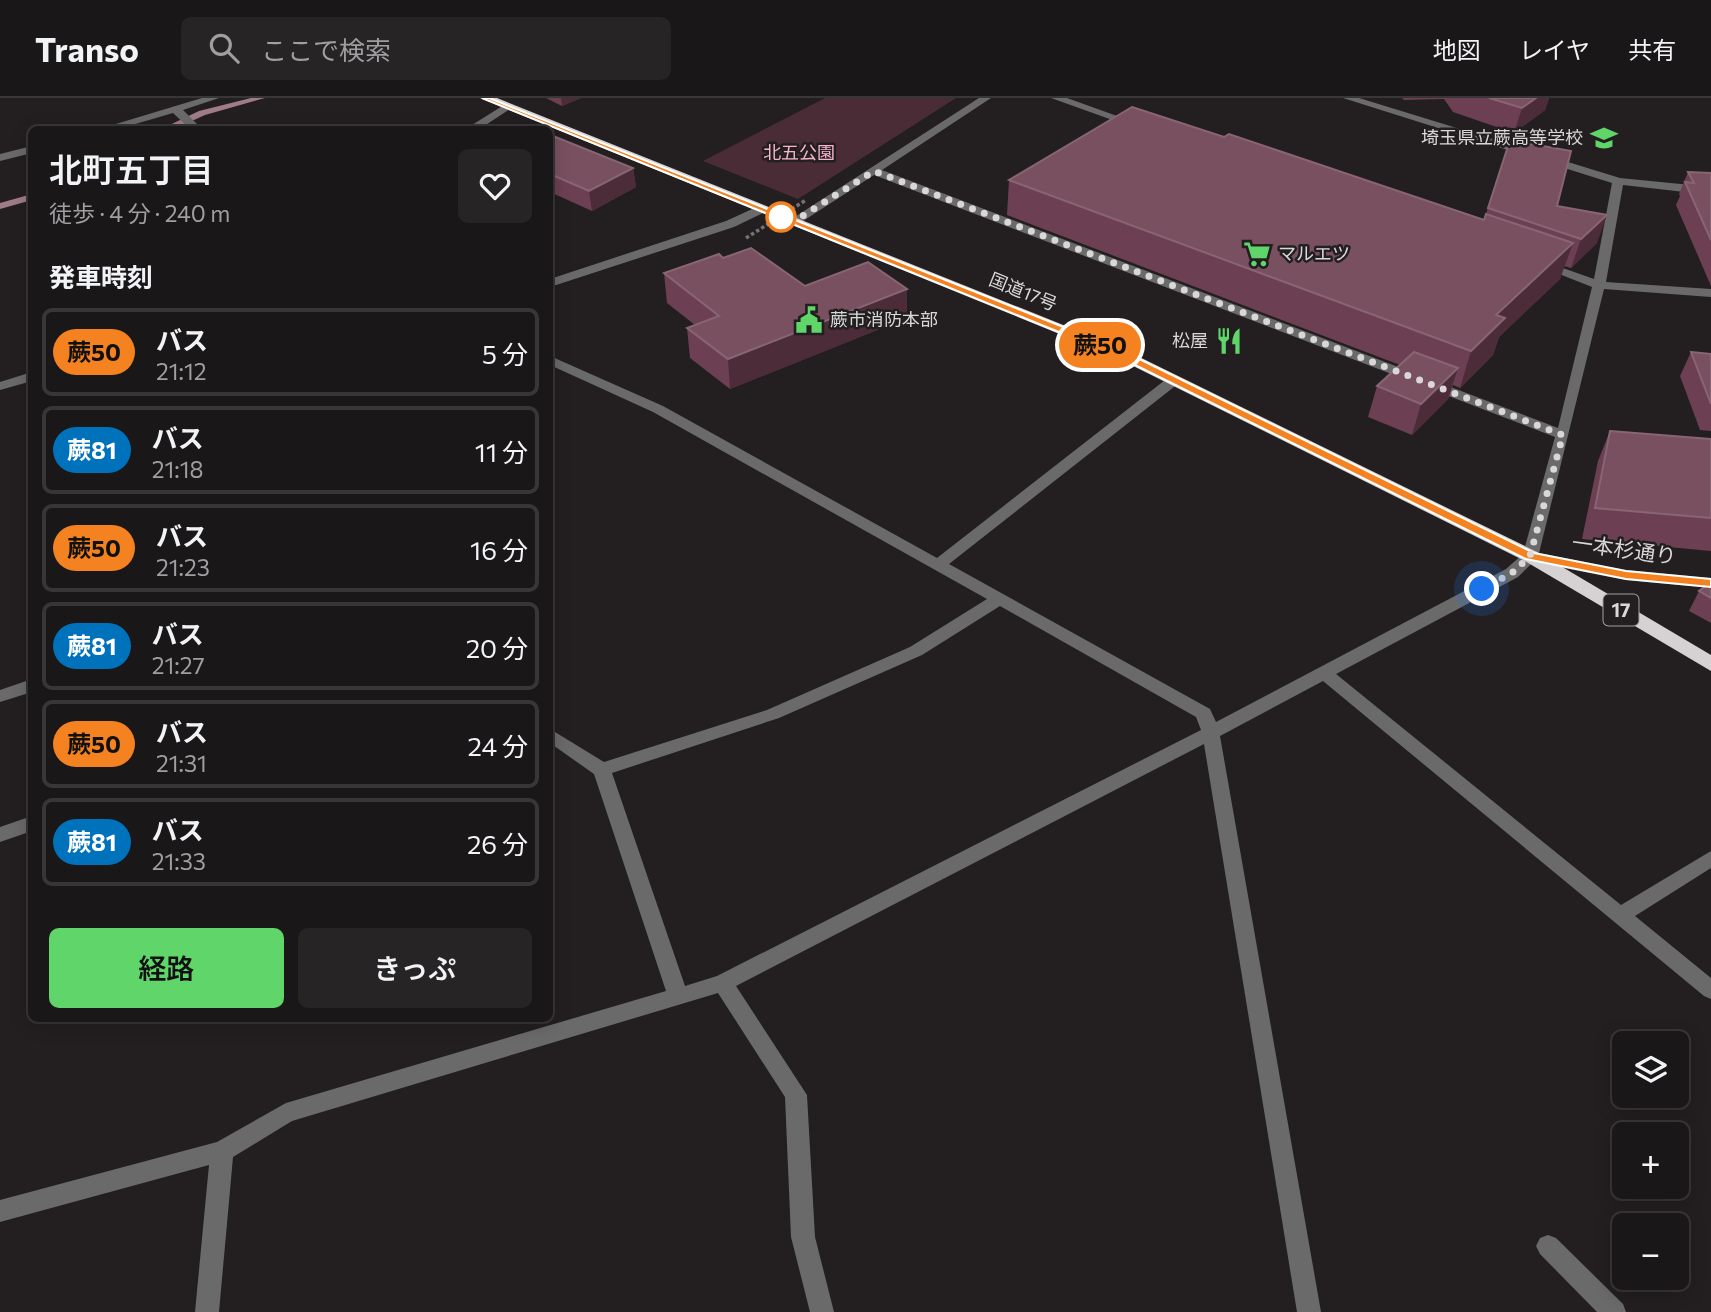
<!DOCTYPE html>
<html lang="ja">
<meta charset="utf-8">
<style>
body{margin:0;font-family:Commissioner,"Noto Sans JP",sans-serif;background:#272425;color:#f1f3f6;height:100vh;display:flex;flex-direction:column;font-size:26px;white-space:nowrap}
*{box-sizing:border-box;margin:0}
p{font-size:23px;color:#9f9fa2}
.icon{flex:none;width:38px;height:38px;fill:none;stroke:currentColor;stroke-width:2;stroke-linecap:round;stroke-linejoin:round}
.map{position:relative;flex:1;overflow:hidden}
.panel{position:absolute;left:28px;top:28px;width:525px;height:896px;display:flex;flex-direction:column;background:#1a1718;border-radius:10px;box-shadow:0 4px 18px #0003,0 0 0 2px #383637}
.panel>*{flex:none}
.badge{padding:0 14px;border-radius:23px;font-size:24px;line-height:46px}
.controls{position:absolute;left:1612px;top:933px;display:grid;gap:14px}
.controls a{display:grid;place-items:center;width:77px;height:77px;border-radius:10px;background:#1a1718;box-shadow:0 4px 18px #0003,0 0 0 2px #383637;font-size:35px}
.you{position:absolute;width:35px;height:35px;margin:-18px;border:5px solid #fff;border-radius:50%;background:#1a73e8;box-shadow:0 0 0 10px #1a73e833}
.map>.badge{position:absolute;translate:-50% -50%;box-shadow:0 0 0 4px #fff}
h2{padding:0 21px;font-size:26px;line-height:63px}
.round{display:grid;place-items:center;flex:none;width:74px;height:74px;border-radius:10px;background:#272425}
.head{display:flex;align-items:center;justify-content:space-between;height:119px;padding:0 21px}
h1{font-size:33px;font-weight:600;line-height:52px}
.button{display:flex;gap:14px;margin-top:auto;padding:14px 21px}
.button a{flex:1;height:80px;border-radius:10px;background:#60d56a;color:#111;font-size:28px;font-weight:600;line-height:80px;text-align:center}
.button a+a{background:#272425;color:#f1f3f6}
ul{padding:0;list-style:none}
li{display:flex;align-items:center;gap:21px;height:88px;margin:0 14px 10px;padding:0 7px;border:4px solid #383637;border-radius:10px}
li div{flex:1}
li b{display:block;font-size:26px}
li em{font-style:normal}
li .badge{min-width:77px;font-weight:700;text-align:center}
header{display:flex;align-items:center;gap:42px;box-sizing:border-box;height:98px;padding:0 35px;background:#1a1718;border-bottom:2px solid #383637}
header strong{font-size:33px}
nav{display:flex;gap:38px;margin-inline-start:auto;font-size:24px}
.search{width:490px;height:63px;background:#272425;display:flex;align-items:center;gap:18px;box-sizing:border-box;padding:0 24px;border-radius:10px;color:#9f9fa2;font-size:26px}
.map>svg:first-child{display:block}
.green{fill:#4a2c37}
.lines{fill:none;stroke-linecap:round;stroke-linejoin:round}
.stream{fill:#a07b89;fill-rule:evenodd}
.minor{fill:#6b6a6a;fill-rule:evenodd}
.highway{fill:#d6d2d3;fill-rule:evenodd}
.path-bridge{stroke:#757273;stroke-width:3.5;stroke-dasharray:3.5 2.5;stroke-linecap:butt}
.wall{fill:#6d3f52}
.shaded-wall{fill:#4b2c38}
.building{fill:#795060;stroke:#886573;stroke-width:2}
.line{fill:#f58220;stroke:#fff;stroke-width:2}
.walk{stroke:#d9d7d8;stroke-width:7;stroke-dasharray:0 12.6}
.stop-dot{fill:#fff;stroke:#f58220;stroke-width:3.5}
.labels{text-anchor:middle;stroke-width:5;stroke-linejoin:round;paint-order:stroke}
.far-poi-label{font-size:18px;fill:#d9d7d8;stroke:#231f20;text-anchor:end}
.far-park-label{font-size:18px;fill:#f7b3cc;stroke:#231f20}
.far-street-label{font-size:18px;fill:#d9d7d8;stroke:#231f20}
.shield{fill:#231f20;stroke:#a2a0a1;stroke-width:2}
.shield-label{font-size:19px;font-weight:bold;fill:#d9d7d8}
.street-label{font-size:21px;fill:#d9d7d8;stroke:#231f20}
</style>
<header>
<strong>Transo</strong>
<div class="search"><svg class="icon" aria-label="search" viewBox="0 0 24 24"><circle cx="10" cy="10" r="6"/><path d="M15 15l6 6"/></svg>ここで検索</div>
<nav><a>地図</a><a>レイヤ</a><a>共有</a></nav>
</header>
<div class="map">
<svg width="1711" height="1214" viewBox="0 0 1711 1214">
<rect width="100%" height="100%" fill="#231f20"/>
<polygon class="green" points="825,0 956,0 798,101 703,63"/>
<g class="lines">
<g class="stream">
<polygon points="251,0 265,0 205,17 172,32 159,32 199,13"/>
<polygon points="32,96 32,102 0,111 0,105"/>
</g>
<g class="minor">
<polygon points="202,0 219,0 183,12 203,32 191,32 173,15 115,32 96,32"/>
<path d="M979,0H991L882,72L1558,330L1592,189L1534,166L1540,162L1594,181L1612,85L1343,0H1359L1620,80L1711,89V97L1623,87L1606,184L1711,191V199L1604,191L1539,455L1626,472L1711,480V490L1626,482L1533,464L1518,479L1336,576L1621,807L1711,753V770L1635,818L1711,880V901L1704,898L1323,583L1220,638L1321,1214H1297L1204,646L736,888L807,997L815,1139L834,1214H810L791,1139L785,999L718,895L292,1023L233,1059L219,1214H195L209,1067L0,1124V1102L217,1044L286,1005L666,893L594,676L550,645V631L604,664L767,612L910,549L987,501L653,314L550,267V258L663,308L937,460L1169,279H1179V285L949,466L1210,611L1216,624L1506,471L1523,456L1555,339L874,77L797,127L787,124ZM1000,508L1196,619L1201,632L717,878L685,888L612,675L779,620L922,557Z"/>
<polygon points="1051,0 1067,0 1142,27 1132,29"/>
<polygon points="504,7 513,9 478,32 464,32"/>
<polygon points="32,48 32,55 0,63 0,56"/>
<polygon points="761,107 765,108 765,114 734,129 550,189 550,181 726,123"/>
<polygon points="32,274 32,283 0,292 0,284"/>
<polygon points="32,581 32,594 0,604 0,592"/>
<polygon points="32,718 32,733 0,744 0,729"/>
<polygon points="1548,1137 1556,1140 1623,1206 1626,1214 1597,1214 1540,1156 1536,1148 1540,1140"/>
</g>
<polygon class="highway" points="480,0 497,0 1123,251 1537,454 1711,557 1711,573 1523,462 1111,257"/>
<polyline class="path-bridge" points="746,140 806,102"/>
</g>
<g class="wall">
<polygon points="546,0 581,0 562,8"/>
<polygon points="1402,0 1549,0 1545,12 1514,35 1453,14 1444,1 1404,2"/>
<polygon points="1224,39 1484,122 1510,42 1557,108 1597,145 1571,170 1564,168 1560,181 1499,239 1493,257 1460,290 1453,287 1448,301 1412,337 1368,319 1377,288 1400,267 1007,117 1009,82"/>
<polygon points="550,40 633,70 636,89 592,113 550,94"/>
<polygon points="1688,74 1711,75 1711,188 1676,107 1680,98 1679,96"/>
<polygon points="723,160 805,188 907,191 907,220 730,291 690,260 687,230 695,227 667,205 664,175"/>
<polygon points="1691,254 1711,256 1711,333 1700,332 1680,278"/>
<polygon points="1610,333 1711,341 1711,453 1582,441 1598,363"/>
<polygon points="1711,484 1711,525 1689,513 1699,493"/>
</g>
<g class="shaded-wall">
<polygon points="561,0 581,0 562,8"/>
<polygon points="1536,0 1549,0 1545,12 1514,35 1522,10"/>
<polygon points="633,70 636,89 592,113 589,93"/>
<polygon points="1607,117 1597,145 1571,170 1581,141"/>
<polygon points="1573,145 1560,181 1499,239 1493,257 1460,290 1471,253 1496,217"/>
<polygon points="907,191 907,220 730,291 728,261"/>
<polygon points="1458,270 1448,301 1412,337 1421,306"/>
</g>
<g class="building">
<polygon points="1489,0 1536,0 1522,10"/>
<polygon points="1132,9 1224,39 1229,36 1484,122 1486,116 1573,145 1496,217 1505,220 1471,253 1009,82"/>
<polygon points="553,38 633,70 589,93 550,76 550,40"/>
<polygon points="1510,42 1571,53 1557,108 1607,117 1581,141 1488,110"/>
<polygon points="1688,74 1711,75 1711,142 1685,84 1694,85"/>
<polygon points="751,150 805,188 868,164 907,191 728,261 687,230 719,218 664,175 719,156 723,160"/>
<polygon points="1414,254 1458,270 1421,306 1377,288"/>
<polygon points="1691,254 1711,256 1711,306"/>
<polygon points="1610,333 1711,341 1711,420 1595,410"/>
<polygon points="1711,484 1711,500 1699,493"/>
</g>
<polygon class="line" points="482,0 489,0 1121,252 1534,455 1626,473 1711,481 1711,489 1626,481 1526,461 1113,256"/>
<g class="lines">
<polyline class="walk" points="781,119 793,124 874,73 1563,337 1530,458 1512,475 1482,491"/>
</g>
<defs>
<symbol id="school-bare" viewBox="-9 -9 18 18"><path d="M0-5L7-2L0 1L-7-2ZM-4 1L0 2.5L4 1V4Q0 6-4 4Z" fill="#60d56a" stroke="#231f20" stroke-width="2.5" paint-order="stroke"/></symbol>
<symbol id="supermarket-bare" viewBox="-9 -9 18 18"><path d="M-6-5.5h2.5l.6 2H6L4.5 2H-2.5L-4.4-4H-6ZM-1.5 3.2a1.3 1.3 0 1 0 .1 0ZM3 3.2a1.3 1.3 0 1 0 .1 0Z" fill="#60d56a" stroke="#231f20" stroke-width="2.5" paint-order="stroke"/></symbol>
<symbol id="civic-bare" viewBox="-9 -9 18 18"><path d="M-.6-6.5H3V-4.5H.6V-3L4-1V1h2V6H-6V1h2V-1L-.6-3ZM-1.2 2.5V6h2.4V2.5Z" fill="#60d56a" stroke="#231f20" stroke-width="2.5" paint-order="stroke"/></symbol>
<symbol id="restaurant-bare" viewBox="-9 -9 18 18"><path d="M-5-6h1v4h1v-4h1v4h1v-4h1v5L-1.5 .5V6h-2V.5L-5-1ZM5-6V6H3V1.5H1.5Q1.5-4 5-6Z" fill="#60d56a" stroke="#231f20" stroke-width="2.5" paint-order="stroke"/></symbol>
</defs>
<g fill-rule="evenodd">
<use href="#school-bare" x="1585" y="21" width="38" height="38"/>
<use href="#supermarket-bare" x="1238" y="137" width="38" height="38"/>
<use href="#civic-bare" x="790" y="203" width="38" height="38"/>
<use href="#restaurant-bare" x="1210" y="224" width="38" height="38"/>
</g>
<circle class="stop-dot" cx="781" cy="119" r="14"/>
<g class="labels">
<g class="far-poi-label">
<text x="1583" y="46">埼玉県立蕨高等学校</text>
<text x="1278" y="162" text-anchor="start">マルエツ</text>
<text x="830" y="228" text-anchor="start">蕨市消防本部</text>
<text x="1208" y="249">松屋</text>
</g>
<g class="far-park-label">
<text x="799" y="61">北五公園</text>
</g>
<g class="far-street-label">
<text transform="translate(1023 194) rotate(22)" y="6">国道17号</text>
</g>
<rect class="shield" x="1603.5" y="496.5" width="35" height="31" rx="5"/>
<g class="shield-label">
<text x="1621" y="519">17</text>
</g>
<g class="street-label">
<text transform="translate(1624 452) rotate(8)" y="7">一本杉通り</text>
</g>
</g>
</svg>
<div class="controls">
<a><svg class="icon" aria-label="layers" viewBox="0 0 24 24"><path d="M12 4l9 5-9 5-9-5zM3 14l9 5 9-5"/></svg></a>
<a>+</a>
<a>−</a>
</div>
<div class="you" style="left:1482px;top:491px"></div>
<b class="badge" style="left:1100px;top:247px;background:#f58220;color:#111">蕨50</b>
<section class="panel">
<div class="head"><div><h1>北町五丁目</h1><p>徒歩 · 4 分 · 240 m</p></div><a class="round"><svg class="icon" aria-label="heart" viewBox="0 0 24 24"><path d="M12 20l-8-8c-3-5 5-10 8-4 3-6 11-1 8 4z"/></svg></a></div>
<h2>発車時刻</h2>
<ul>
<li><span class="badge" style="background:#f58220;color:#111">蕨50</span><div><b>バス</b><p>21:12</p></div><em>5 分</em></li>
<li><span class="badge" style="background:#0072bc;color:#fff">蕨81</span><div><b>バス</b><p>21:18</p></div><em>11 分</em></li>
<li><span class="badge" style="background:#f58220;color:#111">蕨50</span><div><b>バス</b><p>21:23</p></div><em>16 分</em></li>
<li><span class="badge" style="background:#0072bc;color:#fff">蕨81</span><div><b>バス</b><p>21:27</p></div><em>20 分</em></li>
<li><span class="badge" style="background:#f58220;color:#111">蕨50</span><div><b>バス</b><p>21:31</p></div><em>24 分</em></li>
<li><span class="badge" style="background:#0072bc;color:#fff">蕨81</span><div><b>バス</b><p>21:33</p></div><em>26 分</em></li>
</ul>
<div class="button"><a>経路</a><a>きっぷ</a></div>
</section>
</div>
